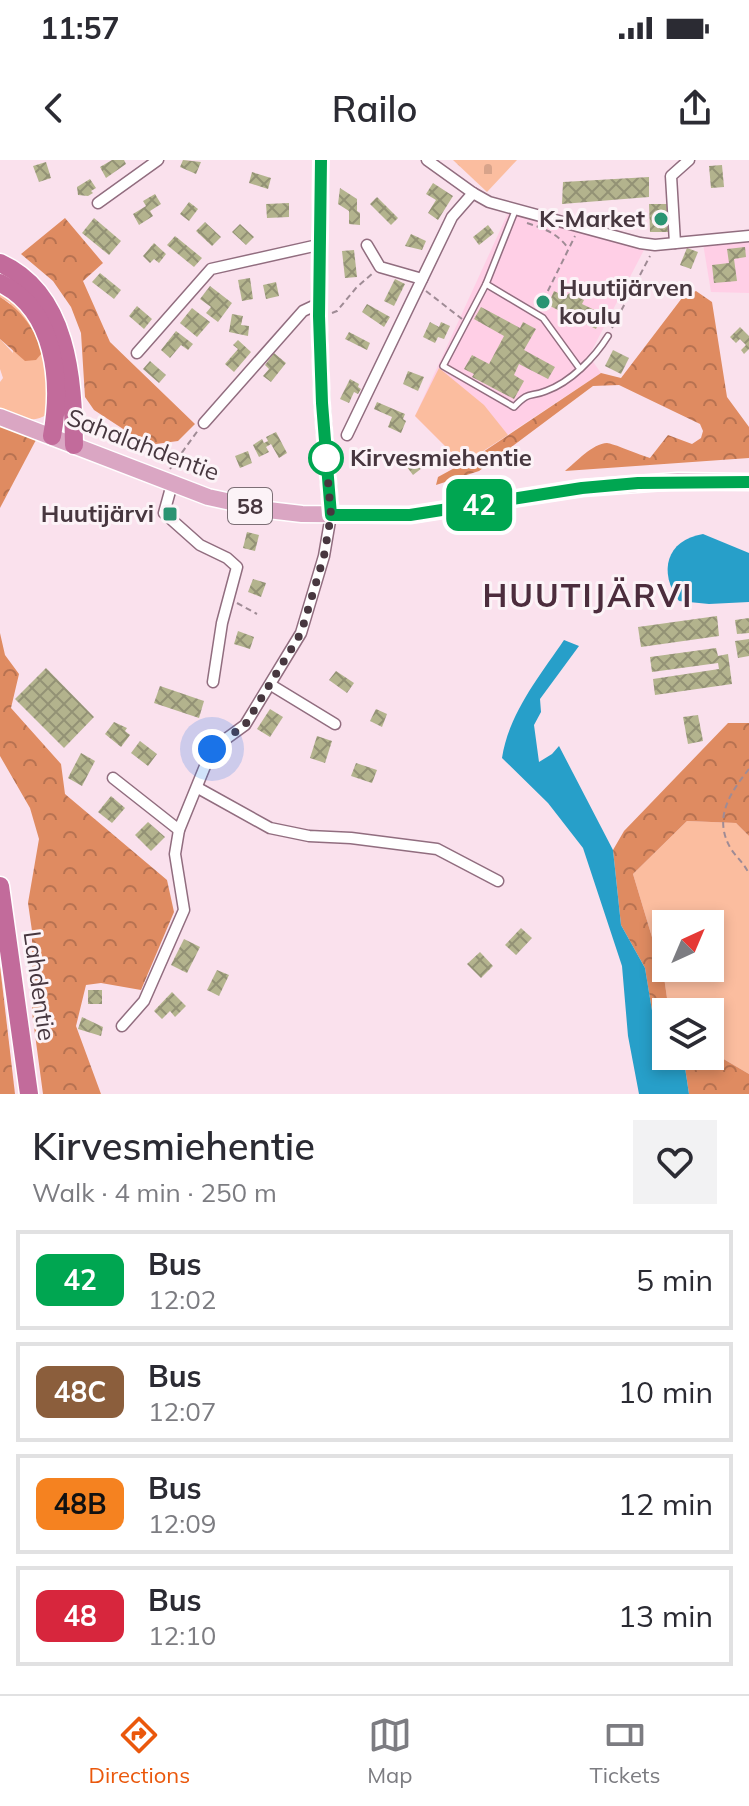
<!DOCTYPE html>
<meta charset="utf-8">
<style>
body{margin:0;font-family:Mulish,sans-serif;background:#f2f2f3;color:#2b2b33;height:100vh;display:flex;flex-direction:column;font-size:30px;white-space:nowrap}
*{box-sizing:border-box;margin:0}
p{font-size:26px;color:#7c7c81}
.icon{flex:none;width:44px;height:44px;fill:none;stroke:currentColor;stroke-width:2;stroke-linecap:round;stroke-linejoin:round}
.map{position:relative;height:934px;overflow:hidden}
.details{display:flex;flex-direction:column;background:#fff;flex:1}
.details>*{flex:none}
.badge{padding:0 16px;border-radius:12px;font-size:28px;line-height:52px}
.needle{width:52px;rotate:44deg}
.buttons{position:absolute;left:652px;top:750px;display:grid;gap:16px}
.buttons a{display:grid;place-items:center;width:72px;height:72px;border-radius:0px;background:#fff;box-shadow:0 4px 12px #0003;font-size:40px}
.you{position:absolute;width:40px;height:40px;margin:-20px;border:6px solid #fff;border-radius:50%;background:#1a73e8;box-shadow:0 0 0 12px #1a73e833}
.map>.badge{position:absolute;translate:-50% -50%;box-shadow:0 0 0 4px #fff}
.round{display:grid;place-items:center;flex:none;width:84px;height:84px;border-radius:0px;background:#f2f2f3}
.summary{display:flex;align-items:center;justify-content:space-between;height:136px;padding:0 32px}
h1{font-size:38px;font-weight:600;line-height:60px}
ul{padding:0;list-style:none}
li{display:flex;align-items:center;gap:24px;height:100px;margin:0 16px 12px;padding:0 16px;border:4px solid #e1e1e2;border-radius:0px}
li div{flex:1}
li b{display:block;font-size:30px}
li em{font-style:normal}
li .badge{min-width:88px;font-weight:700;text-align:center}
.status{display:flex;justify-content:space-between;align-items:center;height:56px;padding:0 40px;background:#fff;direction:ltr}
.status svg{height:22px;fill:currentColor}
header{display:flex;justify-content:space-between;align-items:center;height:104px;padding:0 32px;background:#fff;font-size:36px;font-weight:600}
.menu{display:flex;justify-content:space-around;align-items:center;height:112px;border-top:2px solid #e1e1e2;background:#fff;font-size:22px;color:#7c7c81}
.menu a{display:grid;justify-items:center;gap:4px}
.menu .current{color:#ea580c}
.map>svg:first-child{display:block}
.built{fill:#ffcfe6}
.grass{fill:#fbbd9f;fill-rule:evenodd}
.forest{fill:url(#forest-crowns)}
.cemetery{fill:url(#cemetery-stones)}
.water{fill:#279fc9}
.building{fill:url(#building-cross-hatch)}
.lines{fill:none;stroke-linecap:round;stroke-linejoin:round}
.lane-casing{stroke:#916d7f;stroke-width:8}
.street-casing{stroke:#916d7f;stroke-width:13}
.secondary-casing{stroke:#916d7f;stroke-width:17}
.primary-casing{stroke:#fff;stroke-width:19}
.highway-casing{stroke:#fff;stroke-width:21}
.path{stroke:#9f8b95;stroke-width:2;stroke-dasharray:6 4;stroke-linecap:butt}
.lane{stroke:#fff;stroke-width:5}
.street{stroke:#fff;stroke-width:10}
.secondary{stroke:#edd3e1;stroke-width:14}
.primary{stroke:#daa6c3;stroke-width:16}
.highway{stroke:#c26b9b;stroke-width:18}
.line-casing{stroke:#fff;stroke-width:18}
.line{stroke:#00a651;stroke-width:12}
.walk{stroke:#47373f;stroke-width:8;stroke-dasharray:0 14.4}
.poi-dot{fill:#2a9472;stroke:#fcf3f7;stroke-width:3}
.stop-dot{fill:#fff;stroke:#00a651;stroke-width:4}
.labels{text-anchor:middle;stroke-width:6;stroke-linejoin:round;paint-order:stroke}
.shield{fill:#fcf3f7;stroke:#7d6f76;stroke-width:2}
.shield-label{font-size:22px;font-weight:bold;fill:#47373f}
.poi-label{font-size:24px;font-weight:bold;fill:#47373f;stroke:#fcf3f7;text-anchor:end}
.street-label{font-size:24px;fill:#47373f;stroke:#fcf3f7}
.stop-label{font-size:24px;font-weight:bold;fill:#47373f;stroke:#fcf3f7;text-anchor:start}
.district-label{font-size:32px;font-weight:bold;letter-spacing:2px;fill:#4c2d3d;stroke:#fcf3f7}
</style>
<div class="status"><b>11:57</b><svg viewBox="0 0 49 12"><path d="M0 12V9h3v3zM5 12V6h3v6zM10 12V3h3v9zM15 12V0h3v12zM26 1h20v11H26zM47 4h2v5h-2z"/></svg></div>
<header><svg class="icon" aria-label="back" viewBox="0 0 24 24"><path d="M15 5l-7 7 7 7"/></svg>Railo<svg class="icon" aria-label="share" viewBox="0 0 24 24"><path d="M12 15V3M7 8l5-5 5 5M5 13v7h14v-7"/></svg></header>
<div class="map">
<svg width="749" height="934" viewBox="0 0 749 934">
<defs>
<pattern id="forest-crowns" width="20" height="18" patternUnits="userSpaceOnUse" patternTransform="scale(2)"><rect width="20" height="18" fill="#df8b61"/><path d="M2 6a3 3 0 1 1 6 0M12 15a3 3 0 1 1 6 0" fill="none" stroke="#b77251"/></pattern>
<pattern id="cemetery-stones" width="16" height="16" patternUnits="userSpaceOnUse" patternTransform="scale(2)"><rect width="16" height="16" fill="#fbbd9f"/><path d="M2 7V4a2 2 0 0 1 4 0v3zM10 15v-3a2 2 0 0 1 4 0v3z" fill="#d8a38a"/></pattern>
<pattern id="building-cross-hatch" width="8" height="8" patternUnits="userSpaceOnUse" patternTransform="scale(2)"><rect width="8" height="8" fill="#b3b38d"/><path d="M0 0l8 8M0 8l8-8" fill="none" stroke="#939275"/></pattern>
</defs>
<rect width="100%" height="100%" fill="#fae1ed"/>
<g class="built">
<polygon points="508,53 645,88 589,196 601,213 463,304 415,256"/>
<polygon points="749,74 749,133 711,132 702,77"/>
</g>
<g class="grass">
<path d="M0,128L18,140L44,183L50,252C33,266 19,257 0,251V222L3,218L0,209V179L13,193L10,143L0,137Z"/>
<polygon points="439,208 484,245 508,275 463,304 415,256"/>
<path d="M687,661L736,663L749,676V914L710,891V852H669L664,817L633,714ZM666,764H710V808H666Z"/>
</g>
<g class="forest">
<polygon points="65,58 103,103 83,121 110,182 195,264 178,281 156,284 140,280 94,250 85,237 81,173 71,147 53,121 21,94"/>
<path d="M696,131L712,142L727,237L749,267V298L565,311C575,303 593,283 607,283C612,283 640,295 650,298L668,275L692,284L701,278L703,271L700,264L619,225L593,226L479,311L436,325L438,317L480,294L601,213L621,218L682,138Z"/>
<path d="M0,137C21,150 36,170 42,193L36,200L25,201L0,179Z"/>
<polygon points="0,266 37,278 0,348"/>
<polygon points="0,473 5,495 19,514 11,548 61,604 65,634 167,720 174,752 141,830 101,823 86,825 76,866 101,934 43,934 32,852 32,771 28,743 39,679 30,648 0,596"/>
<polygon points="728,563 749,563 749,676 736,663 687,661 633,714 664,817 669,852 666,852 666,896 710,896 710,891 749,914 749,934 689,934 684,901 661,906 645,808 621,765 613,690 624,671"/>
<polygon points="0,806 15,934 0,934"/>
</g>
<polygon class="cemetery" points="453,0 517,0 487,32"/>
<g class="water">
<path d="M703,374L749,393V442L709,444L679,441C658,412 666,380 703,374Z"/>
<path d="M564,480L579,486L540,539L541,552L534,565L539,602L552,594L559,586L613,690L621,765L645,808L661,905L684,901L689,934H639L628,876L622,806L583,688L548,643L502,598C509,553 539,517 564,480Z"/>
</g>
<g class="building">
<polygon points="112,0 124,0 126,4 106,18 100,7"/>
<polygon points="183,0 201,2 196,14 180,7"/>
<polygon points="46,2 51,18 39,22 33,6"/>
<polygon points="722,5 724,27 711,28 709,6"/>
<polygon points="252,12 271,18 268,29 249,23"/>
<polygon points="649,17 649,37 562,44 563,22"/>
<polygon points="90,19 96,28 91,31 93,33 88,36 78,35 77,27"/>
<polygon points="433,23 453,36 438,60 428,53 436,40 426,34"/>
<polygon points="340,28 357,39 357,51 360,53 360,65 349,64 349,51 338,44"/>
<polygon points="155,34 161,44 150,51 153,56 139,65 133,54 146,46 143,41"/>
<polygon points="377,37 398,58 391,65 370,44"/>
<polygon points="189,42 198,49 189,61 180,54"/>
<polygon points="289,43 289,57 267,58 266,44"/>
<polygon points="649,44 667,44 668,72 650,72"/>
<polygon points="94,58 121,81 109,95 82,73"/>
<polygon points="205,62 221,77 212,86 196,71"/>
<polygon points="240,64 254,77 246,85 232,72"/>
<polygon points="488,65 494,73 479,85 473,77"/>
<polygon points="411,74 426,81 422,90 405,86"/>
<polygon points="175,76 202,98 194,107 167,85"/>
<polygon points="154,83 166,94 159,103 154,99 150,103 143,96"/>
<polygon points="745,87 746,97 734,99 737,121 714,123 712,105 729,103 727,89"/>
<polygon points="687,88 698,92 691,109 680,105"/>
<polygon points="354,90 357,117 345,118 342,91"/>
<polygon points="100,113 121,130 114,139 92,122"/>
<polygon points="250,118 253,139 242,141 238,120"/>
<polygon points="395,119 405,124 394,146 384,141"/>
<polygon points="276,122 279,136 266,139 263,125"/>
<polygon points="210,126 232,143 218,162 206,153 211,147 200,139"/>
<polygon points="554,131 566,137 569,133 584,140 582,144 603,154 596,169 548,145"/>
<polygon points="367,144 390,157 384,167 362,152"/>
<polygon points="137,146 152,159 144,169 129,156"/>
<polygon points="481,147 520,168 523,162 536,169 524,190 555,207 548,219 519,204 514,215 524,221 514,239 472,217 474,214 464,209 472,195 489,204 504,176 474,159"/>
<polygon points="192,148 210,162 197,177 180,163"/>
<polygon points="232,154 243,156 241,165 249,166 248,176 229,172"/>
<polygon points="430,162 439,167 441,162 450,166 444,179 438,177 435,183 423,177"/>
<polygon points="740,167 749,176 749,189 744,194 741,190 746,185 740,179 736,183 730,177"/>
<polygon points="176,171 193,184 188,190 181,185 170,198 161,190"/>
<polygon points="349,172 370,183 367,190 345,179"/>
<polygon points="238,180 251,192 234,212 225,204 238,189 233,185"/>
<polygon points="613,190 629,198 621,214 605,206"/>
<polygon points="274,193 286,203 271,222 263,216 269,209 265,205"/>
<polygon points="150,201 166,215 159,223 143,209"/>
<polygon points="408,211 424,217 418,231 403,224"/>
<polygon points="350,219 359,224 358,227 361,229 358,234 354,232 349,243 340,239"/>
<polygon points="377,242 405,254 403,259 406,261 401,273 388,267 392,257 374,249"/>
<polygon points="276,272 287,293 279,298 271,284 266,287 269,292 259,297 253,285 262,279 264,283 268,281 266,277"/>
<polygon points="248,291 252,303 240,308 235,296"/>
<polygon points="413,296 422,308 413,315 404,303"/>
<polygon points="247,372 259,375 255,391 243,388"/>
<polygon points="253,419 266,423 261,437 248,432"/>
<polygon points="717,456 719,476 641,487 638,467"/>
<polygon points="749,458 749,473 737,474 735,460"/>
<polygon points="238,471 254,477 250,489 234,484"/>
<polygon points="749,479 749,496 738,498 735,481"/>
<polygon points="716,488 718,496 728,494 732,524 655,535 653,519 719,509 718,503 652,512 650,497"/>
<polygon points="46,508 94,557 64,588 15,539"/>
<polygon points="336,511 354,523 347,533 329,520"/>
<polygon points="160,526 204,541 199,558 154,543"/>
<polygon points="270,549 283,557 270,577 257,569"/>
<polygon points="376,549 387,554 382,567 370,561"/>
<polygon points="698,555 703,581 688,584 683,557"/>
<polygon points="114,562 127,568 125,571 130,575 121,587 105,574"/>
<polygon points="317,576 332,581 325,603 310,598"/>
<polygon points="140,581 157,594 148,606 131,593"/>
<polygon points="81,593 95,601 82,626 68,618"/>
<polygon points="356,603 377,610 372,623 351,616"/>
<polygon points="111,636 125,648 112,663 98,652"/>
<polygon points="148,662 165,677 151,691 135,675"/>
<polygon points="521,768 532,778 516,795 505,785"/>
<polygon points="184,779 200,787 187,813 171,805"/>
<polygon points="480,792 493,806 481,818 467,804"/>
<polygon points="217,810 229,815 219,836 207,830"/>
<rect x="88" y="830" width="14" height="14"/>
<polygon points="172,832 186,846 175,857 170,851 162,859 154,851"/>
<polygon points="82,857 103,867 101,876 78,869"/>
</g>
<g class="lines">
<defs>
<g id="lane">
<path d="M515,51L486,124L443,206L514,247C530,230 529,238 546,231C571,222 595,197 608,176"/>
<polyline points="486,124 543,158 580,209"/>
</g>
<g id="street">
<polyline points="427,0 473,33 489,42 640,83 655,85 749,76"/>
<polyline points="98,43 158,0"/>
<polyline points="675,83 671,16 689,0"/>
<polyline points="367,85 380,107 422,119"/>
<polyline points="137,193 211,109 318,85"/>
<polyline points="204,263 303,151 320,143"/>
<polyline points="347,275 452,57 473,33"/>
<polyline points="172,324 164,353 200,385 227,398 237,407 222,463 213,522"/>
<polyline points="271,525 335,564"/>
<polyline points="113,618 179,670"/>
<polyline points="198,628 270,668 309,676 351,678 437,689 498,721"/>
<polyline points="122,866 144,841 184,750 175,694 179,670 212,589 245,565 301,473 324,396 331,355"/>
</g>
<polyline id="secondary" points="321,0 319,156 322,243 331,355"/>
<polyline id="primary" points="0,257 208,337 268,350 302,354 410,355 582,328 678,321 749,322"/>
<g id="highway">
<path d="M0,103C68,134 73,218 74,285"/>
<path d="M0,123C56,150 62,222 52,276"/>
<polyline points="0,726 29,934"/>
</g>
</defs>
<use href="#lane" class="lane-casing"/>
<use href="#street" class="street-casing"/>
<use href="#secondary" class="secondary-casing"/>
<use href="#primary" class="primary-casing"/>
<use href="#highway" class="highway-casing"/>
<g class="path">
<path d="M527,63C545,69 557,73 568,88"/>
<polyline points="426,131 462,159"/>
<polyline points="539,149 575,76"/>
<polyline points="332,153 337,151 356,128 373,113"/>
<polyline points="612,168 650,96"/>
<polyline points="170,309 199,269"/>
<polyline points="237,443 257,454"/>
<path d="M749,609C729,634 713,659 731,689C737,698 744,703 749,714"/>
</g>
<use href="#lane" class="lane"/>
<use href="#street" class="street"/>
<use href="#secondary" class="secondary"/>
<use href="#primary" class="primary"/>
<use href="#highway" class="highway"/>
</g>
<g class="lines">
<defs>
<polyline id="line" points="321,0 319,156 322,243 331,355 410,355 582,328 638,323 749,322"/>
</defs>
<use href="#line" class="line-casing"/>
<use href="#line" class="line"/>
<polyline class="walk" points="212,589 245,565 301,473 324,396 331,355 326,298"/>
</g>
<g class="poi-dot">
<circle cx="661" cy="59" r="8"/>
<circle cx="543" cy="142" r="8"/>
<rect x="162" y="346" width="16" height="16" rx="4"/>
</g>
<circle class="stop-dot" cx="326" cy="298" r="16"/>
<g class="labels">
<rect class="shield" x="228" y="328" width="44" height="36" rx="6"/>
<g class="shield-label">
<text x="250" y="354">58</text>
</g>
<g class="poi-label">
<text x="645" y="67">K-Market</text>
<text x="559" y="136" text-anchor="start">Huutijärven<tspan x="559" dy="28">koulu</tspan></text>
<text x="154" y="362">Huutijärvi</text>
</g>
<g class="street-label">
<text transform="translate(143 285) rotate(21)" y="8">Sahalahdentie</text>
<text transform="translate(39 826) rotate(82)" y="8">Lahdentie</text>
</g>
<g class="stop-label">
<text x="350" y="306">Kirvesmiehentie</text>
</g>
<g class="district-label">
<text x="588" y="447">HUUTIJÄRVI</text>
</g>
</g>
</svg>
<div class="buttons">
<a><svg class="needle" viewBox="-14 -14 28 28"><path d="M0-13l5 13h-10z" fill="#e53935"/><path d="M0 13l5-13h-10z" fill="#7c7c81"/></svg></a>
<a><svg class="icon" aria-label="layers" viewBox="0 0 24 24"><path d="M12 4l9 5-9 5-9-5zM3 14l9 5 9-5"/></svg></a>
</div>
<div class="you" style="left:212px;top:589px"></div>
<b class="badge" style="left:479px;top:345px;background:#00a651;color:#fff">42</b>
</div>
<section class="details">
<div class="summary"><div><h1>Kirvesmiehentie</h1><p>Walk · 4 min · 250 m</p></div><a class="round"><svg class="icon" aria-label="heart" viewBox="0 0 24 24"><path d="M12 20l-8-8c-3-5 5-10 8-4 3-6 11-1 8 4z"/></svg></a></div>
<ul>
<li><span class="badge" style="background:#00a651;color:#fff">42</span><div><b>Bus</b><p>12:02</p></div><em>5 min</em></li>
<li><span class="badge" style="background:#8b5e3c;color:#fff">48C</span><div><b>Bus</b><p>12:07</p></div><em>10 min</em></li>
<li><span class="badge" style="background:#f58220;color:#111">48B</span><div><b>Bus</b><p>12:09</p></div><em>12 min</em></li>
<li><span class="badge" style="background:#d7263d;color:#fff">48</span><div><b>Bus</b><p>12:10</p></div><em>13 min</em></li>
</ul>
</section>
<nav class="menu">
<a class="current"><svg class="icon" aria-label="directions" viewBox="0 0 24 24"><path d="M12 3l9 9-9 9-9-9zM9 14v-3h6M13 9l2 2-2 2"/></svg>Directions</a>
<a><svg class="icon" aria-label="map" viewBox="0 0 24 24"><path d="M3 6l6-2 6 2 6-2v14l-6 2-6-2-6 2zM9 4v14M15 6v14"/></svg>Map</a>
<a><svg class="icon" aria-label="tickets" viewBox="0 0 24 24"><path d="M3 7h18v10H3zM15 7v10"/></svg>Tickets</a>
</nav>
